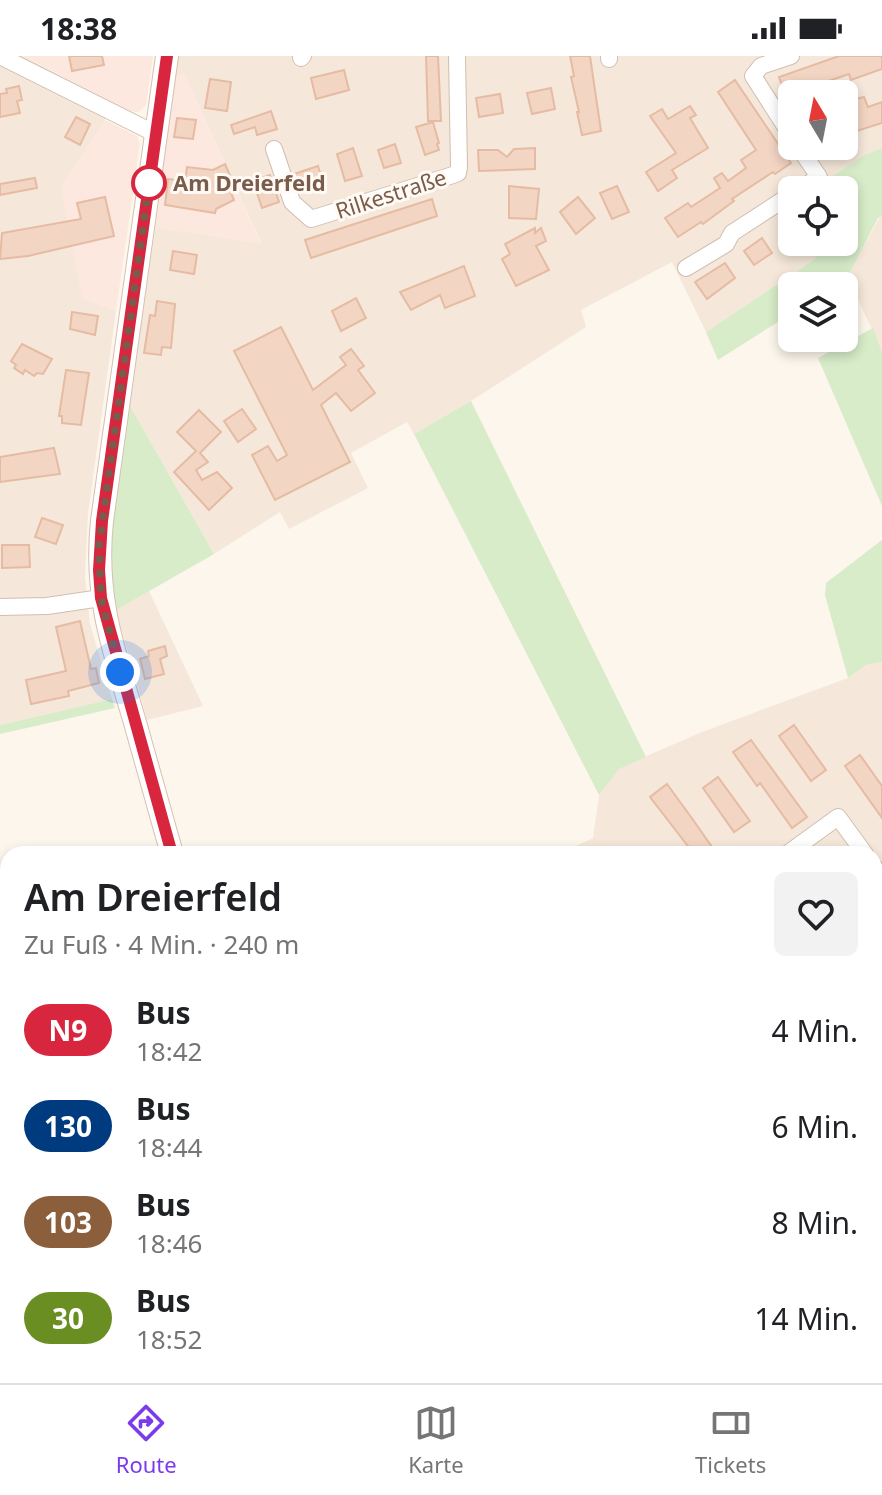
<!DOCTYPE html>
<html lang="de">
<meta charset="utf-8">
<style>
body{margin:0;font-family:"Noto Sans",sans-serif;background:#f2f2f2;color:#202124;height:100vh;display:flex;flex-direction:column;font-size:30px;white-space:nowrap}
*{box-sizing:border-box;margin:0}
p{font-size:26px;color:#757577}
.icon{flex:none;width:44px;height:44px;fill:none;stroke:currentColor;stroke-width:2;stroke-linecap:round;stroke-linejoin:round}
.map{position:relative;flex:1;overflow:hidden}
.drawer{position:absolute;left:0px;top:790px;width:882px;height:538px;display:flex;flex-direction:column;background:#fff;border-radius:24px 24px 0 0;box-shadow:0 4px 12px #0003}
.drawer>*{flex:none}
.badge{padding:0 16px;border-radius:26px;font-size:28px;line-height:52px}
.needle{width:52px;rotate:350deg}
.fabs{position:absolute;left:778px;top:24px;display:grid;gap:16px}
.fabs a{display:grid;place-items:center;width:80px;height:80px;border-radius:12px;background:#fff;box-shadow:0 4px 12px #0003;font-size:40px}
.you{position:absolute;width:40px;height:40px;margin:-20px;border:6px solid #fff;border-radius:50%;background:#1a73e8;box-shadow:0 0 0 12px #1a73e833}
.map>.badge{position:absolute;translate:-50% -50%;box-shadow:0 0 0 4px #fff}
.round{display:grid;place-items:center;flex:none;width:84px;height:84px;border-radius:12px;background:#f2f2f2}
.head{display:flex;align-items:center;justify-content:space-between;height:136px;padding:0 24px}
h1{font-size:38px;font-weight:600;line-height:60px}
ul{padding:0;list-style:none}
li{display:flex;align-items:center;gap:24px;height:96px;padding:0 24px}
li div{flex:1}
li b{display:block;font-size:30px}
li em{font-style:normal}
li .badge{min-width:88px;font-weight:700;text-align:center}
.status{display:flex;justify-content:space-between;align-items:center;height:56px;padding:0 40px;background:#fff;direction:ltr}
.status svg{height:22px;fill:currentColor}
.dock{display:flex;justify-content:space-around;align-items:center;height:112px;border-top:2px solid #e0e0e0;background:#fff;font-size:22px;color:#757577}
.dock a{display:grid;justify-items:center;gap:4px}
.dock .current{color:#7c3aed}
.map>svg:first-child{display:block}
.residential{fill:#f5e8da;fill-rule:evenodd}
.commercial{fill:#fde8e0}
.green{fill:#d8ecc9}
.building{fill:#f3d5c3;stroke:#e6bba3;stroke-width:2}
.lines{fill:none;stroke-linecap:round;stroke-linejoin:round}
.street-casing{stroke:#d1beb0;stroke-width:18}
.secondary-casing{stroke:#d6c0b0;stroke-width:24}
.street{stroke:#fff;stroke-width:16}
.secondary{stroke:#fff;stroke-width:22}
.line-casing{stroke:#fff;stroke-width:18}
.line{stroke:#d7263d;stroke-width:12}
.walk{stroke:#7a5c4d;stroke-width:8;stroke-dasharray:0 14.4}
.stop-dot{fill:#fff;stroke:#d7263d;stroke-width:4}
.labels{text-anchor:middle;stroke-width:6;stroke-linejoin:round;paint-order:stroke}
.stop-label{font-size:22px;font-weight:bold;fill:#7a5c4d;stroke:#fffaf3;text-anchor:start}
.street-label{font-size:22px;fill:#7a5c4d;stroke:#fffaf3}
</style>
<div class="status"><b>18:38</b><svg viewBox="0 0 49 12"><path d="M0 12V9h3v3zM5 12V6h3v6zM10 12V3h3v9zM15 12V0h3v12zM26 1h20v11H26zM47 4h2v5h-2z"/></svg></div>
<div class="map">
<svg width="882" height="1327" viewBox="0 0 882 1327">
<rect width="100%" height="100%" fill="#fdf6ec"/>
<g class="residential">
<polygon points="0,0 23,0 113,48 105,64 82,241 116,255 88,458 85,520 90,568 112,643 0,669"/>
<path d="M178,0H882V92L866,98L834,120L848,121L847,130L792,134V186H819L815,203L706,276L672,206L581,254L586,271L471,345L414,378L407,366L351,397L368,432L289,473L280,456L214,498L129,348L156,168L162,172L261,187L185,20L175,18ZM792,38H844V90H792Z"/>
<polygon points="882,160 882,296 848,221 879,162"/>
<polygon points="149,535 203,650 147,664 116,554"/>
<polygon points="882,606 882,1327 335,1327 333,1320 874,1320 874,798 559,798 593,782 599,739 619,712 702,676 848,622 866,609"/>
<polygon points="8,848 8,1007 0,1010 0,850"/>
<polygon points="8,1034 8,1320 304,1320 306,1327 0,1327 0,1037"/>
</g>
<g class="commercial">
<polygon points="23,0 153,0 146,49 139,56 128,55"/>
<polygon points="175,18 185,20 261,188 162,172 156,168"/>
<polygon points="105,64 137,80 140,87 116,255 82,242 61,132"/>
</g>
<g class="green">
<polygon points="882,92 882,160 878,162 848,221 834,230 792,230 792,257 718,304 706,276 815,203 819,186 844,186 844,134 814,134 847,130 848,121 833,120 866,98"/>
<polygon points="873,272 882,296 882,450 818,302"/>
<polygon points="471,345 646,701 619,713 599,739 414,378"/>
<path d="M129,348L214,498L116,554C100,488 120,415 129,348Z"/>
<polygon points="882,484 882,606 866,609 848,622 825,539 826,527"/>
<polygon points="112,643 115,652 0,678 0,669"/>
</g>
<g class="building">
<polygon points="69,0 102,0 104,9 72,15"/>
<polygon points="426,0 438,0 441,65 428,65"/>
<polygon points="570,0 590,0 601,75 582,79 577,56 579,56 571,21 574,20"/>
<polygon points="839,0 882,0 882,13 851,24 849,18 811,31 812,34 800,38 792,38 792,41 787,43 779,21"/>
<polygon points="344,14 349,34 316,43 311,22"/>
<polygon points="210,23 231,26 227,55 205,52"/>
<polygon points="735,24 791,107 775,118 773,116 732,143 734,145 703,168 701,166 678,181 665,162 688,147 691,151 720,132 714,122 722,117 728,125 746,112 741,104 756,94 718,36"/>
<polygon points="19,30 22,44 17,45 20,57 0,61 0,38 7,37 6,33"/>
<polygon points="551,32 555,53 532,58 527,37"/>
<polygon points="500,38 503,57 479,61 476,42"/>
<polygon points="864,41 868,51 882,46 882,67 844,79 844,58 856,54 852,44"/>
<polygon points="690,50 696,59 690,62 708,92 672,114 677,122 658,135 646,116 676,97 650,60 662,53 668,63"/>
<polygon points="271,55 277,73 257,79 255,71 234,78 231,69"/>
<polygon points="76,61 90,68 80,89 65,81"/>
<polygon points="177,62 196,64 193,83 174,81"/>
<polygon points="433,66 439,87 437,88 439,94 425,99 416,71"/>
<polygon points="395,88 401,107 384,112 378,94"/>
<polygon points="353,92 362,120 345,125 337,98"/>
<polygon points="535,92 535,113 479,115 478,94 498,94 507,101 514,93"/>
<polygon points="225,108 232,124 227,127 234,144 216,153 215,157 165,149 168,123 185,125 187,111 213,114"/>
<polygon points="318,110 324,129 300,137 294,118"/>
<polygon points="270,119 279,146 262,152 253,125"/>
<polygon points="35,122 37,132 0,139 0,128"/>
<polygon points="509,130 539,133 536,163 509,162"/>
<polygon points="617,130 629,156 612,163 600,137"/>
<polygon points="105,141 114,180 28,200 0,203 2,177 81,163 77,147"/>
<polygon points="578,141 595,162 576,178 560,156"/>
<polygon points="432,143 437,160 311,202 305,184"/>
<polygon points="535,172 535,177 541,172 546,185 536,190 549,214 516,230 502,203 510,198 505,188"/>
<polygon points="762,182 772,197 754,209 744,195"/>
<polygon points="173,195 197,199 194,218 170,214"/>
<polygon points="725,207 735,222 707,243 695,226"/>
<polygon points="464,210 475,240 445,252 440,239 411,254 400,236"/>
<polygon points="356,242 366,262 341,275 332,255"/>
<polygon points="157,245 175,248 171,292 162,291 161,299 144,297 150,259 155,260"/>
<polygon points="72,256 98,260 95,279 70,273"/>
<polygon points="281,271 313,334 346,309 340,301 351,293 364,310 358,314 375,337 351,355 336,337 321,349 350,406 275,444 252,399 268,390 277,405 287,399 234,295"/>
<polygon points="22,288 52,303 43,318 37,317 34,320 25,314 23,318 14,312 16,309 11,305"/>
<polygon points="66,314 89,317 81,369 62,367 62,360 59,360"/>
<polygon points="242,353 256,373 238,386 224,365"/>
<polygon points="199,354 221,376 200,397 208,406 196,414 202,424 217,416 232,432 209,454 174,416 196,395 177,376"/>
<polygon points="54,392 60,418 0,426 0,401"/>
<polygon points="42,462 63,469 56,488 35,481"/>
<polygon points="2,489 29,489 30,511 2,512"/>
<polygon points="80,565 91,613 96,612 99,627 68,635 69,640 31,648 26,624 66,615 56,571"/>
<polygon points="165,590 167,600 160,603 164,618 145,623 140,603 149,600 148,595"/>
<polygon points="794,669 826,714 811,725 779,680"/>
<polygon points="751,684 807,761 792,772 760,727 757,730 733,696"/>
<polygon points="860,699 882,730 882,762 845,710"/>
<polygon points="718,721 750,765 734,776 703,732"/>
<polygon points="667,728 691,761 717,798 694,798 650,741"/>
</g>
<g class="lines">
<defs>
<g id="street">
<polyline points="0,0 156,78"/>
<polyline points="609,0 609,3"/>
<polyline points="791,0 761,10 753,20 792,81"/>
<polyline points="301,2 303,0"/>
<polyline points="798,90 819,121 799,134"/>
<polyline points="274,93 292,146 311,163 453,119 458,117 459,111 457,0"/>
<polyline points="686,212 726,188 732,177 792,138"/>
<polyline points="0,551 47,550 101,542"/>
<polyline points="787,798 838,761 865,798"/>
<polyline points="874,811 882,822"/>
<polyline points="880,967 882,966"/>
<polyline points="0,1023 8,1020"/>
<polyline points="874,1114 882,1112"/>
<polyline points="0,1258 8,1196"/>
<polyline points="752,1320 753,1327"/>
</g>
<g id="secondary">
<path d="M167,0L102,465C94,539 113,593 134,663C147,708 159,753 172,798"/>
<polyline points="319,1320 321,1327"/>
</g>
</defs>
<use href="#street" class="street-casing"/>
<use href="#secondary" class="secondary-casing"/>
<use href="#street" class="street"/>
<use href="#secondary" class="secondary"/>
</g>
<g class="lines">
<defs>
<polyline id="line" points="167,0 102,465 99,514 101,542 172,798"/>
</defs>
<use href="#line" class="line-casing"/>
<use href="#line" class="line"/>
<polyline class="walk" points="120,616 101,542 99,490 149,127"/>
</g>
<circle class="stop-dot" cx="149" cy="127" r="16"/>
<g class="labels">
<g class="stop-label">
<text x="173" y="135">Am Dreierfeld</text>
</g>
<g class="street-label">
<text transform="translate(391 138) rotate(-18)" y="8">Rilkestraße</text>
</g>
</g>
</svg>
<div class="fabs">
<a><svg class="needle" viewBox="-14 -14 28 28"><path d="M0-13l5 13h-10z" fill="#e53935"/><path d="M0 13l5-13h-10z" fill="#757577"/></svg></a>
<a><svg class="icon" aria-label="locate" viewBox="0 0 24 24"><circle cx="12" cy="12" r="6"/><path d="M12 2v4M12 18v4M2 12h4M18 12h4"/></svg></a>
<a><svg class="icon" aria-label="layers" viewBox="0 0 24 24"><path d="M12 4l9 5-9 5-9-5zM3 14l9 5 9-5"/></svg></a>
</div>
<div class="you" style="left:120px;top:616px"></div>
<section class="drawer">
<div class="head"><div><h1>Am Dreierfeld</h1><p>Zu Fuß · 4 Min. · 240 m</p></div><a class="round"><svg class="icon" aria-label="heart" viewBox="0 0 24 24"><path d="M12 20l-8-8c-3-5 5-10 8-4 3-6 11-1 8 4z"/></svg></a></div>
<ul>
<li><span class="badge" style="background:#d7263d;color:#fff">N9</span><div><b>Bus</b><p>18:42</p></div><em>4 Min.</em></li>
<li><span class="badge" style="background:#003b80;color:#fff">130</span><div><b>Bus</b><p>18:44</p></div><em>6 Min.</em></li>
<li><span class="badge" style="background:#8b5e3c;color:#fff">103</span><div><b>Bus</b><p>18:46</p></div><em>8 Min.</em></li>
<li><span class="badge" style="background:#6b8e23;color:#fff">30</span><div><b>Bus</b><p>18:52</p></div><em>14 Min.</em></li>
</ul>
</section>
</div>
<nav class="dock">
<a class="current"><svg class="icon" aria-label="directions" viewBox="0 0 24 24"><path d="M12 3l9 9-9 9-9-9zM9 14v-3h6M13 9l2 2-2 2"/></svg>Route</a>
<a><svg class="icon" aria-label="map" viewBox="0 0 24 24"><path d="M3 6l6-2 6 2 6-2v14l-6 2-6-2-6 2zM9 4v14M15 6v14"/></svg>Karte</a>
<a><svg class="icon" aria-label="tickets" viewBox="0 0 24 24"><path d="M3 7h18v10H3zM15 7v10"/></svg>Tickets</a>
</nav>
